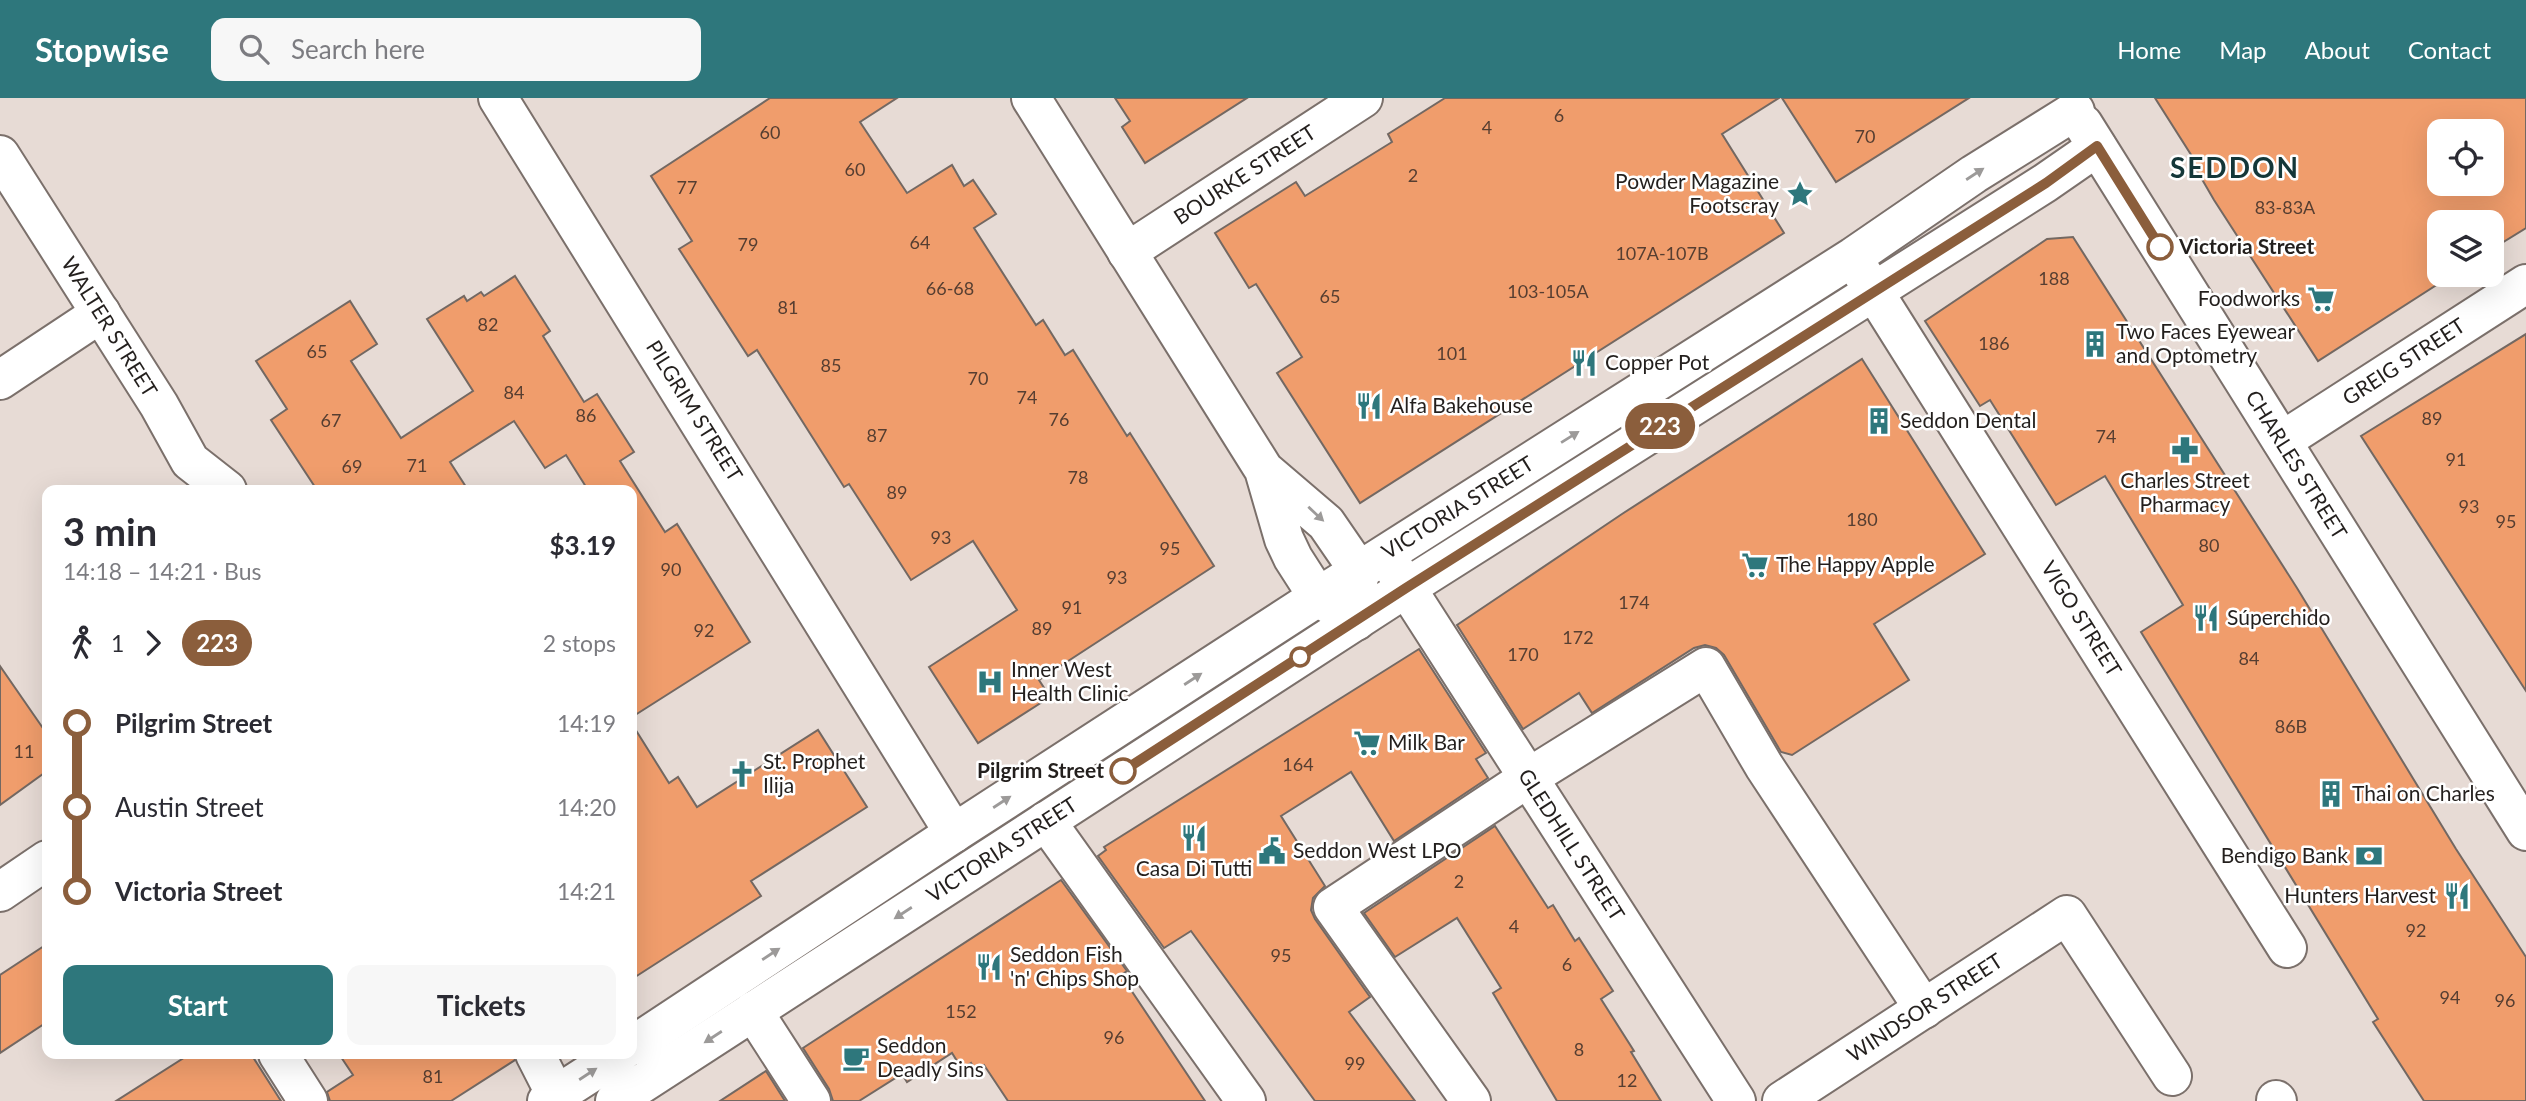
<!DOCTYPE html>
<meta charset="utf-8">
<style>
body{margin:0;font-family:Lato,sans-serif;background:#f7f7f7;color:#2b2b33;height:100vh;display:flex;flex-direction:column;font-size:26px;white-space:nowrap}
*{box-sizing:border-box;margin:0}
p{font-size:23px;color:#7c7c81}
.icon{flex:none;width:38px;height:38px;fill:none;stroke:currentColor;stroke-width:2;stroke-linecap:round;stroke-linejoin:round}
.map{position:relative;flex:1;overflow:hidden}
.panel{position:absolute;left:42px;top:387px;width:595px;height:574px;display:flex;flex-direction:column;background:#fff;border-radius:14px;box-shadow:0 7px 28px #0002}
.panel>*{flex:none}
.badge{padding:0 14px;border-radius:23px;font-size:24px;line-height:46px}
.fabs{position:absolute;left:2427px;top:21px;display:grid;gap:14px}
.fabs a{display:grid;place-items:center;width:77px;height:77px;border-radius:14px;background:#fff;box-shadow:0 7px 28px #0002;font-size:35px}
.map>.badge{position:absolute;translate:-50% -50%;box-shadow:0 0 0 4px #fff}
.legs{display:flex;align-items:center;gap:10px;height:77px;padding:0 21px;font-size:23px}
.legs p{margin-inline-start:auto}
.headline{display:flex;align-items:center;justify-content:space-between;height:119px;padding:0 21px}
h1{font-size:38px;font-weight:700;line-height:52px}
.action{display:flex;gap:14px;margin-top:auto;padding:14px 21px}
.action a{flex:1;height:80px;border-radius:14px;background:#2e777c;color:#fff;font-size:28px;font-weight:700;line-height:80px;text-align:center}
.action a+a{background:#f7f7f7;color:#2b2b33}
ul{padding:0 21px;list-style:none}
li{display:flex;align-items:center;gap:24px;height:84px;font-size:26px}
li i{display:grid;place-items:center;width:10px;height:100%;margin:0 9px;background:currentColor}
li i::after{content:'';width:18px;height:18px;margin:-9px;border:5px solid;border-radius:50%;background:#fff}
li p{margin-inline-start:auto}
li:first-child i{background:linear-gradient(#0000 50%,currentColor 0)}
li:last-child i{background:linear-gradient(currentColor 50%,#0000 0)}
header{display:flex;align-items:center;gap:42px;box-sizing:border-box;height:98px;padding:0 35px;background:#2e777c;color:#fff}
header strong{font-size:33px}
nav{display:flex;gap:38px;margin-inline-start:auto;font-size:24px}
.search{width:490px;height:63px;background:#f7f7f7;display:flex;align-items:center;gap:18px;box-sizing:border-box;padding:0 24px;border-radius:14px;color:#7c7c81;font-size:26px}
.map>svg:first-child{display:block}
.building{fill:#f09d6c;stroke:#736862;stroke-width:2;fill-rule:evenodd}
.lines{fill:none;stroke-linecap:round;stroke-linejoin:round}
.minor-casing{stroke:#7b706b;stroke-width:42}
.minor{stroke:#fff;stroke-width:38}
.oneway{fill:#9c9a99}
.line-1-casing{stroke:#fff;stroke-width:16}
.line-1{stroke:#8b5e3c;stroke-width:10}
.stop-1-dot{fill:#fff;stroke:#8b5e3c;stroke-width:3.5}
.labels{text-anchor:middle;stroke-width:5;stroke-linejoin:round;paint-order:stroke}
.number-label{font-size:18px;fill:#563e31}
.street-label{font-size:21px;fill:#231f1d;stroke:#fff}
.poi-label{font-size:21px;fill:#231f1d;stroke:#fff;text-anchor:start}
.stop-label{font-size:21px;font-weight:bold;fill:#231f1d;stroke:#fff;text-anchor:start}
.district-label{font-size:28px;font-weight:bold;letter-spacing:2px;fill:#143739;stroke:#fff}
</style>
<header>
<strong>Stopwise</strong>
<div class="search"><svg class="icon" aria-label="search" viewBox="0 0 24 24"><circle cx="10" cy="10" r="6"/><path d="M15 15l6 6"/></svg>Search here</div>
<nav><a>Home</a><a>Map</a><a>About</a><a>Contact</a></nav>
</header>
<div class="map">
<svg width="2526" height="1003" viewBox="0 0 2526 1003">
<rect width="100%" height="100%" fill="#e7dbd5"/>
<g class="building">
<polygon points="770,0 897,0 860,24 907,95 952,67 964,88 973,82 996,116 974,130 1036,227 1043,222 1065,257 1073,252 1127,338 1130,335 1214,468 1039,582 1050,599 978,645 929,569 1017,512 973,443 911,482 849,386 844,389 757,252 748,258 679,151 692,143 651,78"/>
<polygon points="1115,0 1247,0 1145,65 1122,29 1130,23"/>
<polygon points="1445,0 1779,0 1722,36 1784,135 1360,405 1277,275 1302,259 1256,186 1249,190 1215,135 1296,84 1305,98 1392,44 1388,36"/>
<polygon points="1782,0 1969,0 1836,84"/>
<path d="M2155,0H2526V130L2492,151V124H2440V177H2452L2318,263L2214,102L2192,64L2195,63ZM2440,33H2492V86H2440Z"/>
<polygon points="2073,139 2297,490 2456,751 2526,859 2526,1003 2424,1003 2373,924 2378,921 2141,534 2183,507 2105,378 2056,407 1990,302 1980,308 1925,223 2047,141"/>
<polygon points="515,178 550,233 543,238 584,304 597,296 634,354 620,363 665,434 677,426 750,544 632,619 632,392 588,392 566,357 545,370 514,323 450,364 468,392 317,392 271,322 287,311 256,263 350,203 377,246 351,263 401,340 473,293 427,221 464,198 467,203 481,194 484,198"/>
<polygon points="2526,236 2526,593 2361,338"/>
<polygon points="1862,261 1985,456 1874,526 1909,582 1792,657 1781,654 1724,557 1716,550 1705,547 1694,550 1592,615 1579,595 1523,631 1457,527 1622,416"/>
<polygon points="1419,551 1486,655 1476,661 1488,680 1394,743 1351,674 1281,718 1325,788 1313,800 1311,812 1315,821 1370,899 1349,914 1415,1003 1315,1003 1191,833 1164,850 1098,758 1106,752 1104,749"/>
<polygon points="0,568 47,636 47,673 0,707"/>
<polygon points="632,626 669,685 678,679 697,709 818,632 867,709 751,783 761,798 632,881"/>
<polygon points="1495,728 1548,810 1553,807 1575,843 1579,840 1613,893 1601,901 1634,953 1631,954 1661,1003 1557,1003 1493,895 1501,890 1457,820 1395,859 1364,815"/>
<polygon points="1061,782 1127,873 1121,877 1205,1003 1008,1003 984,967 975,972 971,965 962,971 952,955 907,984 902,976 859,1003 833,1003 829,991 803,950"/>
<polygon points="47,846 47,924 0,955 0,877"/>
<polygon points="190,956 251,956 281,1003 116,1003"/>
<polygon points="339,956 513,956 515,962 451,1003 330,1003 327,994 353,977"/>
<polygon points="766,973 785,1003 720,1003"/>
</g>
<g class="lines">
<defs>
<g id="minor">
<polyline points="498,0 954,735"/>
<polyline points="1031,0 1264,372 1284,441 1293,460 1318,499 1356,523 1359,473 1326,425 1264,372"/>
<polyline points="2083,26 2526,733"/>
<polyline points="0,57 159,307 190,363 227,392"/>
<polyline points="1127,154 1363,0"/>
<polyline points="1859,170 2287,850"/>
<polyline points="0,282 101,215"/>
<polyline points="2282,343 2526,186"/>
<polyline points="1393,469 1736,1003"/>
<polyline points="1046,723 1246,1003"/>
<polyline points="0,794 47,762"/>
<polyline points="753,913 811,1003"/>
<polyline points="632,948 954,735 1318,499 1853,159 1974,76 2075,13"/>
<polyline points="278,956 308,1003"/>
<polyline points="535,956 559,1003"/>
<polyline points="2276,1002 2277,1003"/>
<polyline points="547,1003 620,956"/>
<polyline points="615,1003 1406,490 2045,85 2097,49"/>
<polyline points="1471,1003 1333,809 1528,680 1706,569 1764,668 1924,911"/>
<polyline points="1782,1003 2067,817 2172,978"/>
</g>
</defs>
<use href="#minor" class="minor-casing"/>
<use href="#minor" class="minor"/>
</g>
<defs><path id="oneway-solid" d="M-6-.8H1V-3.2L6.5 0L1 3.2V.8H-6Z" transform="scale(1.75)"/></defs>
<g class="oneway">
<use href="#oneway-solid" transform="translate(1975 76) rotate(-33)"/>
<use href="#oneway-solid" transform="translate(1570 339) rotate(-32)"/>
<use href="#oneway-solid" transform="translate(1316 416) rotate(43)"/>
<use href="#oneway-solid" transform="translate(1193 581) rotate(-33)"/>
<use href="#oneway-solid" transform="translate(1002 704) rotate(-33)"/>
<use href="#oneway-solid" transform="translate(903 815) rotate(147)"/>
<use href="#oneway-solid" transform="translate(771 856) rotate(-33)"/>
<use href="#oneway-solid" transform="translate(713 939) rotate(147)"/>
<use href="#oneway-solid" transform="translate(588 976) rotate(-33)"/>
</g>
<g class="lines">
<defs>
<polyline id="line-1" points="1123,673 1406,490 2046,85 2097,48 2160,149"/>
</defs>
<use href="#line-1" class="line-1-casing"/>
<use href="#line-1" class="line-1"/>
</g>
<defs>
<symbol id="sight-bare" viewBox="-9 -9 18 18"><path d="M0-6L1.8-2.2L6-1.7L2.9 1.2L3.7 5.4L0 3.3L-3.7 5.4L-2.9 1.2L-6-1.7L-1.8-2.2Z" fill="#2e777c" stroke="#fff" stroke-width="2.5" paint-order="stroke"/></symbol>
<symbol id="supermarket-bare" viewBox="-9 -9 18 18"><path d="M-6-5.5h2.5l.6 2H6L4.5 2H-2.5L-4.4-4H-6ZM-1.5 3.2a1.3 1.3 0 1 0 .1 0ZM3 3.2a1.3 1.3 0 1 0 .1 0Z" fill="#2e777c" stroke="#fff" stroke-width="2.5" paint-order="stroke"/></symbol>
<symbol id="building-bare" viewBox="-9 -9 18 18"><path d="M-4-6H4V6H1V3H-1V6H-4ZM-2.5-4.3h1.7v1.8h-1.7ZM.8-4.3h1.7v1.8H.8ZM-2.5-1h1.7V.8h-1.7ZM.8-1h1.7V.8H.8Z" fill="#2e777c" stroke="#fff" stroke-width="2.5" paint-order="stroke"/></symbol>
<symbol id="restaurant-bare" viewBox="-9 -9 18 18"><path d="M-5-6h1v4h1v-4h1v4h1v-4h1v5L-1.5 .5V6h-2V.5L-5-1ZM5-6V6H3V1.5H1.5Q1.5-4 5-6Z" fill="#2e777c" stroke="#fff" stroke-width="2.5" paint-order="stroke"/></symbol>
<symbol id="pharmacy-bare" viewBox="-9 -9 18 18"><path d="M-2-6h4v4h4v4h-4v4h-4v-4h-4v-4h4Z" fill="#2e777c" stroke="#fff" stroke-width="2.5" paint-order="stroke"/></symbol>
<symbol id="hospital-bare" viewBox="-9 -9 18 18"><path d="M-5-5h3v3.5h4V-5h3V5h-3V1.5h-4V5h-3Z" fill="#2e777c" stroke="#fff" stroke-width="2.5" paint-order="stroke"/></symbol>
<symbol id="church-bare" viewBox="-9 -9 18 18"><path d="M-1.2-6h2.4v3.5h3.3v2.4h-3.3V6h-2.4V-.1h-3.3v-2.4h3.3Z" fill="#2e777c" stroke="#fff" stroke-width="2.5" paint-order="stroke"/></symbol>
<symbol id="civic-bare" viewBox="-9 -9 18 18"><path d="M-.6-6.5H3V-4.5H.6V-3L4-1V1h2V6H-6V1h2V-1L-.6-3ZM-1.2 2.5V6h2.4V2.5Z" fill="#2e777c" stroke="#fff" stroke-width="2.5" paint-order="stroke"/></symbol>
<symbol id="bank-bare" viewBox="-9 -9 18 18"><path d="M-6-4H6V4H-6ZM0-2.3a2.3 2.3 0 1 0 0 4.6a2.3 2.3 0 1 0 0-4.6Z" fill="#2e777c" stroke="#fff" stroke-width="2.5" paint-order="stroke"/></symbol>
<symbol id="cafe-bare" viewBox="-9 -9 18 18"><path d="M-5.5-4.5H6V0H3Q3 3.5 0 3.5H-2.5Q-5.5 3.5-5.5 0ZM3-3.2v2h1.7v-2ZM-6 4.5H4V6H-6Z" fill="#2e777c" stroke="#fff" stroke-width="2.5" paint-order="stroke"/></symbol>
</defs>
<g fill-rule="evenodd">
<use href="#sight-bare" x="1781" y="77" width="38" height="38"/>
<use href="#supermarket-bare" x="2302" y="182" width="38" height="38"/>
<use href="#building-bare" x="2076" y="227" width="38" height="38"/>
<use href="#restaurant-bare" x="1565" y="246" width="38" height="38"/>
<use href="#restaurant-bare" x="1350" y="289" width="38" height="38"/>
<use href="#building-bare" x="1860" y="304" width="38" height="38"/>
<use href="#pharmacy-bare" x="2166" y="333" width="38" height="38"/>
<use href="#supermarket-bare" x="1736" y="448" width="38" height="38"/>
<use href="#restaurant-bare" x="2187" y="501" width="38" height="38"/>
<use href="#hospital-bare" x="971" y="565" width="38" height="38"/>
<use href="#supermarket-bare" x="1348" y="626" width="38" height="38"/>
<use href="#church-bare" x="723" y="657" width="38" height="38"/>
<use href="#building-bare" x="2312" y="677" width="38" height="38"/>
<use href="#restaurant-bare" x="1175" y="721" width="38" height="38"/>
<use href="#civic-bare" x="1253" y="734" width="38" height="38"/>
<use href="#bank-bare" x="2350" y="739" width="38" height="38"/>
<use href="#restaurant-bare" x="2438" y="779" width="38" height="38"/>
<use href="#restaurant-bare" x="970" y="850" width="38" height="38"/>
<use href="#cafe-bare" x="837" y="941" width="38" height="38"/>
</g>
<g class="stop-1-dot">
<circle cx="2160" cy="149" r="12"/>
<circle cx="1300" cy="559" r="9"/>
<circle cx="1123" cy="673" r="12"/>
</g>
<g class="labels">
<g class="number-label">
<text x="1559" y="24">6</text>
<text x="1487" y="36">4</text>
<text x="770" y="41">60</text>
<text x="1865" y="45">70</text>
<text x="855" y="78">60</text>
<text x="1413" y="84">2</text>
<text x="687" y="96">77</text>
<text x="2285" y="116">83-83A</text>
<text x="920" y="151">64</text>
<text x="748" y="153">79</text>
<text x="1662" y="162">107A-107B</text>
<text x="2054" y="187">188</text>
<text x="950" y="197">66-68</text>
<text x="1548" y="200">103-105A</text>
<text x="1330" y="205">65</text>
<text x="788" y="216">81</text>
<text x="488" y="233">82</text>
<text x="1994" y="252">186</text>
<text x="317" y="260">65</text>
<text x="1452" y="262">101</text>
<text x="831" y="274">85</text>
<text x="978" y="287">70</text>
<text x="514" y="301">84</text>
<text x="1027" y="306">74</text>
<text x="586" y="324">86</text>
<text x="2432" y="327">89</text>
<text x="1059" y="328">76</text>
<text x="331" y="329">67</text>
<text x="877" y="344">87</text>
<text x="2106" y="345">74</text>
<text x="2456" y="368">91</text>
<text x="417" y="374">71</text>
<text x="352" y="375">69</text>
<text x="1078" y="386">78</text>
<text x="897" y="401">89</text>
<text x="2469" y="415">93</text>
<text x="1862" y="428">180</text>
<text x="2506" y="430">95</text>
<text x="941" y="446">93</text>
<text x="2209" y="454">80</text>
<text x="1170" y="457">95</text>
<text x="671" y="478">90</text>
<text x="1117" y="486">93</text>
<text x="1634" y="511">174</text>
<text x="1072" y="516">91</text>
<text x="1042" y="537">89</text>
<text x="704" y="539">92</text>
<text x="1578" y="546">172</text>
<text x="1523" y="563">170</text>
<text x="2249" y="567">84</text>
<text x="2291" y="635">86B</text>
<text x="24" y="660">11</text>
<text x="1298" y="673">164</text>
<text x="1459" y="790">2</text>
<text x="1514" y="835">4</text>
<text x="2416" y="839">92</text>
<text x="1281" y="864">95</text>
<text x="1567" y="873">6</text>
<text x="2450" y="906">94</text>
<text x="2505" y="909">96</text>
<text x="961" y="920">152</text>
<text x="1114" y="946">96</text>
<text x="1579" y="958">8</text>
<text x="1355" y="972">99</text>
<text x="433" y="985">81</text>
<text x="1627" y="989">12</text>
</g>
<g class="street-label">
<text transform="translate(1245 77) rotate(-33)" y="7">BOURKE STREET</text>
<text transform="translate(109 229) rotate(58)" y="7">WALTER STREET</text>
<text transform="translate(2404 264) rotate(-33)" y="7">GREIG STREET</text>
<text transform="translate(694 313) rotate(58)" y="7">PILGRIM STREET</text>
<text transform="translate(2296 367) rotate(58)" y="7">CHARLES STREET</text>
<text transform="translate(1458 410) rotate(-32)" y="7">VICTORIA STREET</text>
<text transform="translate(2081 521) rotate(58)" y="7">VIGO STREET</text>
<text transform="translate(1571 747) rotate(57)" y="7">GLEDHILL STREET</text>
<text transform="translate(1002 752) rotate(-33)" y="7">VICTORIA STREET</text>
<text transform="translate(1925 910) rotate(-33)" y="7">WINDSOR STREET</text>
</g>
<g class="poi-label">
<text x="1779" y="91" text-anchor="end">Powder Magazine<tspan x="1779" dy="24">Footscray</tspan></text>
<text x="2300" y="208" text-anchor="end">Foodworks</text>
<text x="2116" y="241">Two Faces Eyewear<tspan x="2116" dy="24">and Optometry</tspan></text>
<text x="1605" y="272">Copper Pot</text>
<text x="1390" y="315">Alfa Bakehouse</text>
<text x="1900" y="330">Seddon Dental</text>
<text x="2185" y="390" text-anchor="middle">Charles Street<tspan x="2185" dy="24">Pharmacy</tspan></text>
<text x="1776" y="474">The Happy Apple</text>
<text x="2227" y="527">Súperchido</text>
<text x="1011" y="579">Inner West<tspan x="1011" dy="24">Health Clinic</tspan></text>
<text x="1388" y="652">Milk Bar</text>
<text x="763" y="671">St. Prophet<tspan x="763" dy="24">Ilija</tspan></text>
<text x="2352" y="703">Thai on Charles</text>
<text x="1293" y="760">Seddon West LPO</text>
<text x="2348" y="765" text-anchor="end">Bendigo Bank</text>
<text x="1194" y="778" text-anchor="middle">Casa Di Tutti</text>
<text x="2436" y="805" text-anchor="end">Hunters Harvest</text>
<text x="1010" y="864">Seddon Fish<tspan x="1010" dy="24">'n' Chips Shop</tspan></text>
<text x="877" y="955">Seddon<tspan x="877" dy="24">Deadly Sins</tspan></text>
</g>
<g class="stop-label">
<text x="2179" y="156">Victoria Street</text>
<text x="1104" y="680" text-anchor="end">Pilgrim Street</text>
</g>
<g class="district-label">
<text x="2235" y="80">SEDDON</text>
</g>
</g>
</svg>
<div class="fabs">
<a><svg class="icon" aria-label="locate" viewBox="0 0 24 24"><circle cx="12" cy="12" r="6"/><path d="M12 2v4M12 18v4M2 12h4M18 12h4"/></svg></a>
<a><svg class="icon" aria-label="layers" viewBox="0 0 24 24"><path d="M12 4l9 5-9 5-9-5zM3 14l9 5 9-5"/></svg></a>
</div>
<b class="badge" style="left:1660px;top:328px;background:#8b5e3c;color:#fff">223</b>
<section class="panel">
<div class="headline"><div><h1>3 min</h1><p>14:18 – 14:21 · Bus</p></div><b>$3.19</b></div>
<div class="legs"><svg class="icon" aria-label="walk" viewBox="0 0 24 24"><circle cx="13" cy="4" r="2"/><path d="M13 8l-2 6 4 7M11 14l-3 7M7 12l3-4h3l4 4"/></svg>1<svg class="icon" aria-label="forward" viewBox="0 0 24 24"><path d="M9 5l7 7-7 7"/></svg><b class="badge" style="background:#8b5e3c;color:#fff">223</b><p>2 stops</p></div>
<ul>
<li><i style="color:#8b5e3c"></i><b>Pilgrim Street</b><p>14:19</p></li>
<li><i style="color:#8b5e3c"></i><span>Austin Street</span><p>14:20</p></li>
<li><i style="color:#8b5e3c"></i><b>Victoria Street</b><p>14:21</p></li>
</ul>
<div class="action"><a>Start</a><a>Tickets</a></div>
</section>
</div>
